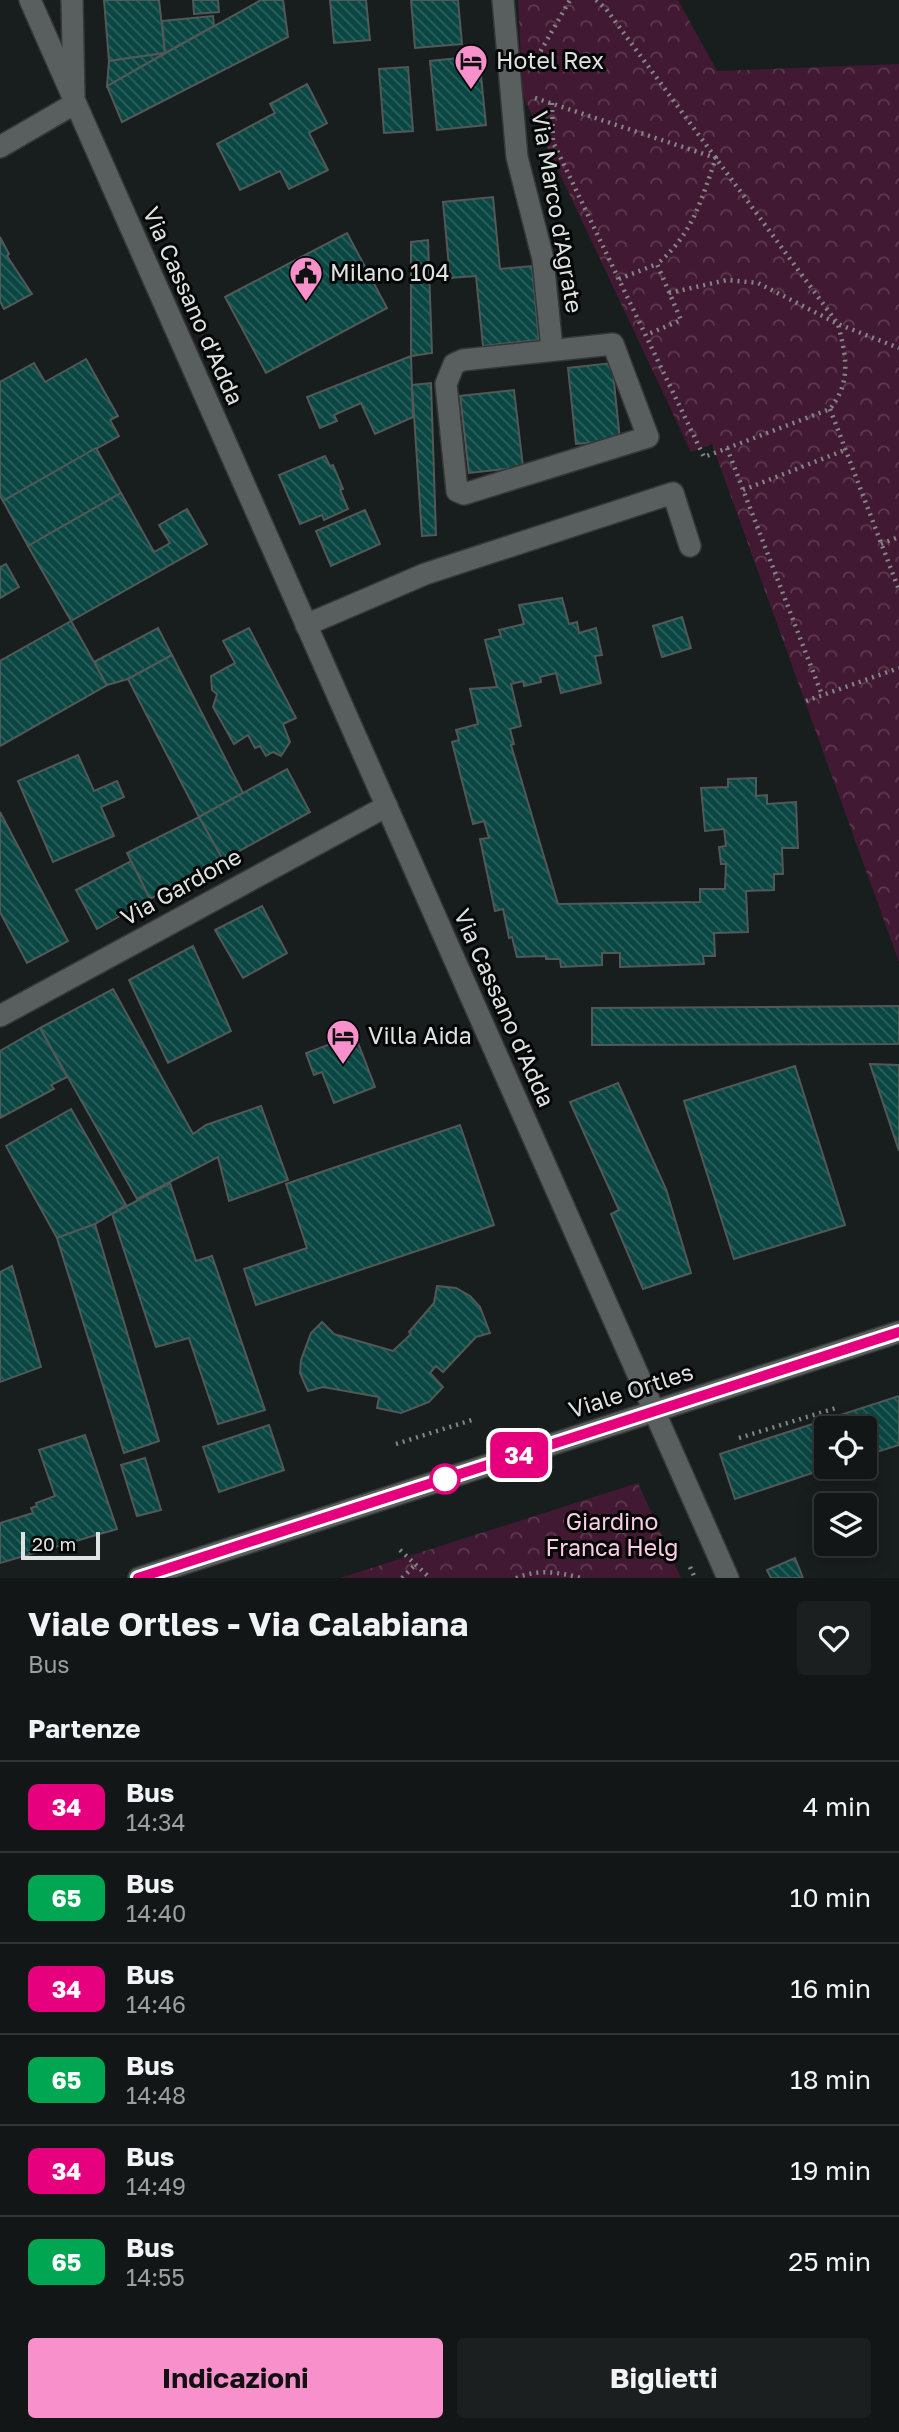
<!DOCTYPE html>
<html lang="it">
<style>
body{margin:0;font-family:"Golos Text",sans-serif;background:#1b1f1f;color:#f1f3f6;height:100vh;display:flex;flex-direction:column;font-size:26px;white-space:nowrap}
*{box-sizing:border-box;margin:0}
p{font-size:23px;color:#9c9fa1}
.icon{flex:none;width:38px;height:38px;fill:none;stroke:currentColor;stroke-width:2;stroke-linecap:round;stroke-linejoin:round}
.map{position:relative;height:1578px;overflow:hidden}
.side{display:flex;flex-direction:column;background:#121616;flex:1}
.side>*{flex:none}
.badge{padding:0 14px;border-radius:10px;font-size:24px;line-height:46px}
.controls{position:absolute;left:814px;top:1416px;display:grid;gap:14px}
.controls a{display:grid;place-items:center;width:63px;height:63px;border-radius:7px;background:#121616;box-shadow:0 4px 18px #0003,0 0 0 2px #313535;font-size:35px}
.scale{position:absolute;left:21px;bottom:18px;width:79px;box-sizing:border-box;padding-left:7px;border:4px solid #dee2e1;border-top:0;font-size:19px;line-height:24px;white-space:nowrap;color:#dee2e1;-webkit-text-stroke:5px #050707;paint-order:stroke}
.map>.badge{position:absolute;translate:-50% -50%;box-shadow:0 0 0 4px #fff}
h2{padding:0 28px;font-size:26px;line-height:63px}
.round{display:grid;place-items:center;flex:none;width:74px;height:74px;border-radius:7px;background:#1b1f1f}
.summary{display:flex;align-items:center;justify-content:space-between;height:119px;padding:0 28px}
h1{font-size:33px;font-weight:700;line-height:52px}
.primary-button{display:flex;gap:14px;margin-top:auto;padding:14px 28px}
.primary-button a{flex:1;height:80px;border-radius:7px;background:#f890cb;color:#111;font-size:28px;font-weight:700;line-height:80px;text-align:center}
.primary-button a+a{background:#1b1f1f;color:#f1f3f6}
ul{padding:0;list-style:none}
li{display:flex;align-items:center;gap:21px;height:91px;padding:0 28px;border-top:2px solid #313535}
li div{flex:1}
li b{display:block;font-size:26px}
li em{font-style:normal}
li .badge{min-width:77px;font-weight:700;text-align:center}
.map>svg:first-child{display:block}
.park{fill:url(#park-crowns)}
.building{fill:url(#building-back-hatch);stroke:#525857;stroke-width:2}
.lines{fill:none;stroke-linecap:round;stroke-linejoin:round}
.minor-casing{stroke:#343837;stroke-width:24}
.path{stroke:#828686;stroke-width:4.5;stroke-dasharray:2 5;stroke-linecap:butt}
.minor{stroke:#595f5e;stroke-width:21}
.line-casing{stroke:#fff;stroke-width:16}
.line{stroke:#e6007e;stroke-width:10}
.stop-dot{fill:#fff;stroke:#e6007e;stroke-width:3.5}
.labels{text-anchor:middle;stroke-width:6;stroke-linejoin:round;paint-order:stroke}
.poi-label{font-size:23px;fill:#dee2e1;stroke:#050707;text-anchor:start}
.street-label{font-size:23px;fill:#dee2e1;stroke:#050707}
.park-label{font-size:23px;fill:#fccce5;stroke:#050707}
</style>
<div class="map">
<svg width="899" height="1578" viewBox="0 0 899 1578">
<defs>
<pattern id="park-crowns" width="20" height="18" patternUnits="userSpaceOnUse" patternTransform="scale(1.75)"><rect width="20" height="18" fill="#421932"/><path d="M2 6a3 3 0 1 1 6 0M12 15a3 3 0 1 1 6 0" fill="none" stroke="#5d3a4f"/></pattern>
<pattern id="building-back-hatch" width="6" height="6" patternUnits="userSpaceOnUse" patternTransform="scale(1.75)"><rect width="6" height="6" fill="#0a4742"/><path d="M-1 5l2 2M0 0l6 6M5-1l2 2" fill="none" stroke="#2d615d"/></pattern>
</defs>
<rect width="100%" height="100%" fill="#181d1d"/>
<g class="park">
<polygon points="518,0 678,0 717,71 899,64 899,962 712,444 691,452 523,96"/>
<polygon points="638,1483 681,1578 340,1578"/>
</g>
<g class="building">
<polygon points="104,0 159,0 165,53 109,61"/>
<polygon points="193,0 218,0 219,12 194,14"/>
<polygon points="261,0 283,0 288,37 122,122 107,86"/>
<polygon points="330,0 366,0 370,40 334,43"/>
<polygon points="411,0 458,0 462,44 415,48"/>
<polygon points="213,16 214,26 165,53 162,21"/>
<polygon points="165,53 107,86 109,61"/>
<polygon points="479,56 486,125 437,130 430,61"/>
<polygon points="408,67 413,131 384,133 379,69"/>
<polygon points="307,84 327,123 309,133 328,170 289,189 280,171 240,190 217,144 275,113 270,104"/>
<polygon points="493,197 500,269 532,266 539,340 483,346 476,276 450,278 443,202"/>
<polygon points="347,233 387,308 266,373 225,297"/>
<polygon points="0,237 9,254 7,256 32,294 4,309 0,301"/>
<polygon points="428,240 432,353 411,356 411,242"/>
<polygon points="411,356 413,417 375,434 361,403 334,415 337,421 320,428 307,397"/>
<polygon points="86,359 118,416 110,420 119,436 3,501 0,496 0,382 34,363 45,382"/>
<polygon points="612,363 620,440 576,444 568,368"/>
<polygon points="431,383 436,535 422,536 412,385"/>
<polygon points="514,390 523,467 469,473 460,396"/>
<polygon points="96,448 121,493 28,546 3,501"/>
<polygon points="325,456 330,466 333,465 343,489 340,490 348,509 324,520 322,515 300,524 279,475"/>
<polygon points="121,493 154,552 170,543 159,525 187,509 207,544 71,621 28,546"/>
<polygon points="365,510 380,544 331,566 316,531"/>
<polygon points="6,564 19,587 0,598 0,567"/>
<polygon points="562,598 569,624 577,622 579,633 596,628 602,655 595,656 601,683 561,693 556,673 540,677 541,682 524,686 523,681 511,684 521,726 510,729 514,744 511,745 558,904 700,902 700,889 725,889 726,864 721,864 719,847 726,846 724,829 705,831 701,788 728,787 728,779 756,778 756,796 767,795 767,804 796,802 798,848 782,848 783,874 774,874 774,890 746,891 748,932 714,933 715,956 703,956 704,964 620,967 620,953 602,953 602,965 561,967 560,959 546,959 546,956 517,957 512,937 509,938 503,909 495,911 480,839 489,838 484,821 473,824 452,742 459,740 456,730 478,724 470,689 497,687 485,640 501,636 499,630 524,624 519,605"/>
<polygon points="682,617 691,648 662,657 653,626"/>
<polygon points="71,621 107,685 0,746 0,661"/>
<polygon points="158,628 172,655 128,679 107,685 94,662"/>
<polygon points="249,628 296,718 283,724 290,742 281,756 273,752 266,756 260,746 255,748 248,735 234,744 213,707 217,694 212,690 211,676 235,663 223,641"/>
<polygon points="172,655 243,793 199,817 128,679"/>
<polygon points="78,755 94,791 117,781 124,797 101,807 114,836 53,862 18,781"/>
<polygon points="287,769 310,812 223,860 199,817"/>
<polygon points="0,812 68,941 27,963 0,912"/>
<polygon points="199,817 223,860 150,899 127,853"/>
<polygon points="131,861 150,899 97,929 76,890"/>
<polygon points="262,906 287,953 243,978 215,930"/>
<polygon points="193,946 231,1031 168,1063 129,980"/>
<polygon points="113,989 193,1134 206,1125 261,1106 288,1180 229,1201 218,1157 137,1199 40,1028"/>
<polygon points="899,1006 899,1044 592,1045 592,1008"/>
<polygon points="40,1028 67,1077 51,1085 54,1089 0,1118 0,1051"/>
<polygon points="355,1035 375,1087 334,1103 322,1072 314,1075 306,1053"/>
<polygon points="870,1064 899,1065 899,1151"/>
<polygon points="795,1066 845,1225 734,1259 684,1101"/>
<polygon points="618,1083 666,1189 691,1273 643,1289 611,1214 619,1210 570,1102"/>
<polygon points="71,1109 126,1205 95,1224 57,1238 6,1146"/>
<polygon points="460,1125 494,1225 256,1305 244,1269 307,1248 286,1184"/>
<polygon points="170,1183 196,1261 212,1256 265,1410 218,1424 189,1338 156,1347 112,1214"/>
<polygon points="95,1224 159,1441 124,1453 57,1238"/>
<polygon points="12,1266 41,1367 0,1382 0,1272"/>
<polygon points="437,1286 456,1288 470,1296 480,1307 490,1333 476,1337 443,1372 436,1366 430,1373 443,1387 429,1402 401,1413 377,1408 379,1397 323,1387 308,1391 300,1373 301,1360 311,1333 322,1322 334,1334 393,1351 411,1334 409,1332 434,1303"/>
<polygon points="899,1396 899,1445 864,1456 864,1428 826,1428 826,1466 833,1466 735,1499 720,1454"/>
<polygon points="269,1425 284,1470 219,1492 203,1447"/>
<polygon points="85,1435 117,1529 0,1563 0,1523 33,1513 31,1508 37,1506 36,1503 55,1496 39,1450"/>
<polygon points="145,1458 161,1510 137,1516 121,1465"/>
<polygon points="795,1558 803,1578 771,1578 767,1570"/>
</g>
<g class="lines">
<defs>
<g id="minor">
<polyline points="30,0 728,1578"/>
<polyline points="72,0 74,95"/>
<polyline points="503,0 517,157 543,259 552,349"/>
<polyline points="0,147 74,104"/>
<polygon points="613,344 648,437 464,494 457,491 446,384 454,364 463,360"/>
<polyline points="306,625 425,574 673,493 690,546"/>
<polyline points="0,1016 387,806"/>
<polyline points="139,1578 899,1332"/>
</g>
</defs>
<use href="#minor" class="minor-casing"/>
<g class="path">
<polyline points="534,71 540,52 570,0"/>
<path d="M535,98L716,158C701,200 693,234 657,264"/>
<path d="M552,103L553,142L704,457L830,409C852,381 846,356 838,324L606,9L596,0"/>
<polyline points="619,279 657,264 681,320 646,335"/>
<polyline points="669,293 727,280 758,283 838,324 899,348"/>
<polyline points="830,409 899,590"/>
<polyline points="727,448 822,695"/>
<polyline points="743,490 845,450"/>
<polyline points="881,544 899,537"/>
<polyline points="806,701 899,668"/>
<polyline points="739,1438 836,1408"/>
<polyline points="396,1444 475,1419"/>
<polyline points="400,1550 430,1578"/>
<polyline points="690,1567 695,1578"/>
<polyline points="402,1578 415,1565"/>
<path d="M516,1578C538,1569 558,1572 581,1578"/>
</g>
<use href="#minor" class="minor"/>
</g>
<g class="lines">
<defs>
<polyline id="line" points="138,1578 899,1332"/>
</defs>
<use href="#line" class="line-casing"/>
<use href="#line" class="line"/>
</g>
<defs>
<symbol id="hotel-pin" viewBox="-11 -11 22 30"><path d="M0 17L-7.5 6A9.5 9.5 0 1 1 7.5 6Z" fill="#f890cb" stroke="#050707"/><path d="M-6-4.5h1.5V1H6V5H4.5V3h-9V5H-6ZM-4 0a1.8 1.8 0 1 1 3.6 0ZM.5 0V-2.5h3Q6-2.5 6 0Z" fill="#111"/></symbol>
<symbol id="civic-pin" viewBox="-11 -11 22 30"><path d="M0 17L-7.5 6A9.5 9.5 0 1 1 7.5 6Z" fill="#f890cb" stroke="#050707"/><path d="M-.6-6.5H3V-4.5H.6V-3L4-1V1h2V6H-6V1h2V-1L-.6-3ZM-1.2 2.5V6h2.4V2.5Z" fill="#111"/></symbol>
</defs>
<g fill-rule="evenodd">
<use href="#hotel-pin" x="452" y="42" width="38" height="52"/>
<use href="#civic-pin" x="287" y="254" width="38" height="52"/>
<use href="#hotel-pin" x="324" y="1017" width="38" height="52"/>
</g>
<circle class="stop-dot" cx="445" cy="1479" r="14"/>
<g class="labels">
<g class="poi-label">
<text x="496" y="69">Hotel Rex</text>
<text x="330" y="281">Milano 104</text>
<text x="368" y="1044">Villa Aida</text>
</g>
<g class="street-label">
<text transform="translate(557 212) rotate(80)" y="8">Via Marco d'Agrate</text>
<text transform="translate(193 306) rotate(66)" y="8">Via Cassano d'Adda</text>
<text transform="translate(181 887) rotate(-29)" y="8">Via Gardone</text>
<text transform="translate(504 1008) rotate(66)" y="8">Via Cassano d'Adda</text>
<text transform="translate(631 1391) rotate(-18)" y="8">Viale Ortles</text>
</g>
<g class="park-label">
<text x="612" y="1530">Giardino<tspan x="612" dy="26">Franca Helg</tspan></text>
</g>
</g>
</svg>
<div class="controls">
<a><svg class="icon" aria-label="locate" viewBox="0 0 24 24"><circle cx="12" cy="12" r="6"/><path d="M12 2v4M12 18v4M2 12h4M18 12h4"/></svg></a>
<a><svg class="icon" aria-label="layers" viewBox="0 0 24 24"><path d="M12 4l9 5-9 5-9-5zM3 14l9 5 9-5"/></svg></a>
</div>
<div class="scale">20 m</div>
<b class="badge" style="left:519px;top:1455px;background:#e6007e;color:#fff">34</b>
</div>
<section class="side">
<div class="summary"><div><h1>Viale Ortles - Via Calabiana</h1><p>Bus</p></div><a class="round"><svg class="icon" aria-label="heart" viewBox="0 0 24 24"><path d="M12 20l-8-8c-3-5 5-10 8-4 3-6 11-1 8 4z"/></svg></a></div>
<h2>Partenze</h2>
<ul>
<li><span class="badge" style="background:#e6007e;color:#fff">34</span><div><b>Bus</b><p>14:34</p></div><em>4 min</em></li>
<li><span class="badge" style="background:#00a651;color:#fff">65</span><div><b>Bus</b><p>14:40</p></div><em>10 min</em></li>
<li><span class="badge" style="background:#e6007e;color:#fff">34</span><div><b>Bus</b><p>14:46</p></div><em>16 min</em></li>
<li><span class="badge" style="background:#00a651;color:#fff">65</span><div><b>Bus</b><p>14:48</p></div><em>18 min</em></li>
<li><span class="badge" style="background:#e6007e;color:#fff">34</span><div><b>Bus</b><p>14:49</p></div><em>19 min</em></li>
<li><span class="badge" style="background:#00a651;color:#fff">65</span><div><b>Bus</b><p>14:55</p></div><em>25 min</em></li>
</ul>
<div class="primary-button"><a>Indicazioni</a><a>Biglietti</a></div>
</section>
